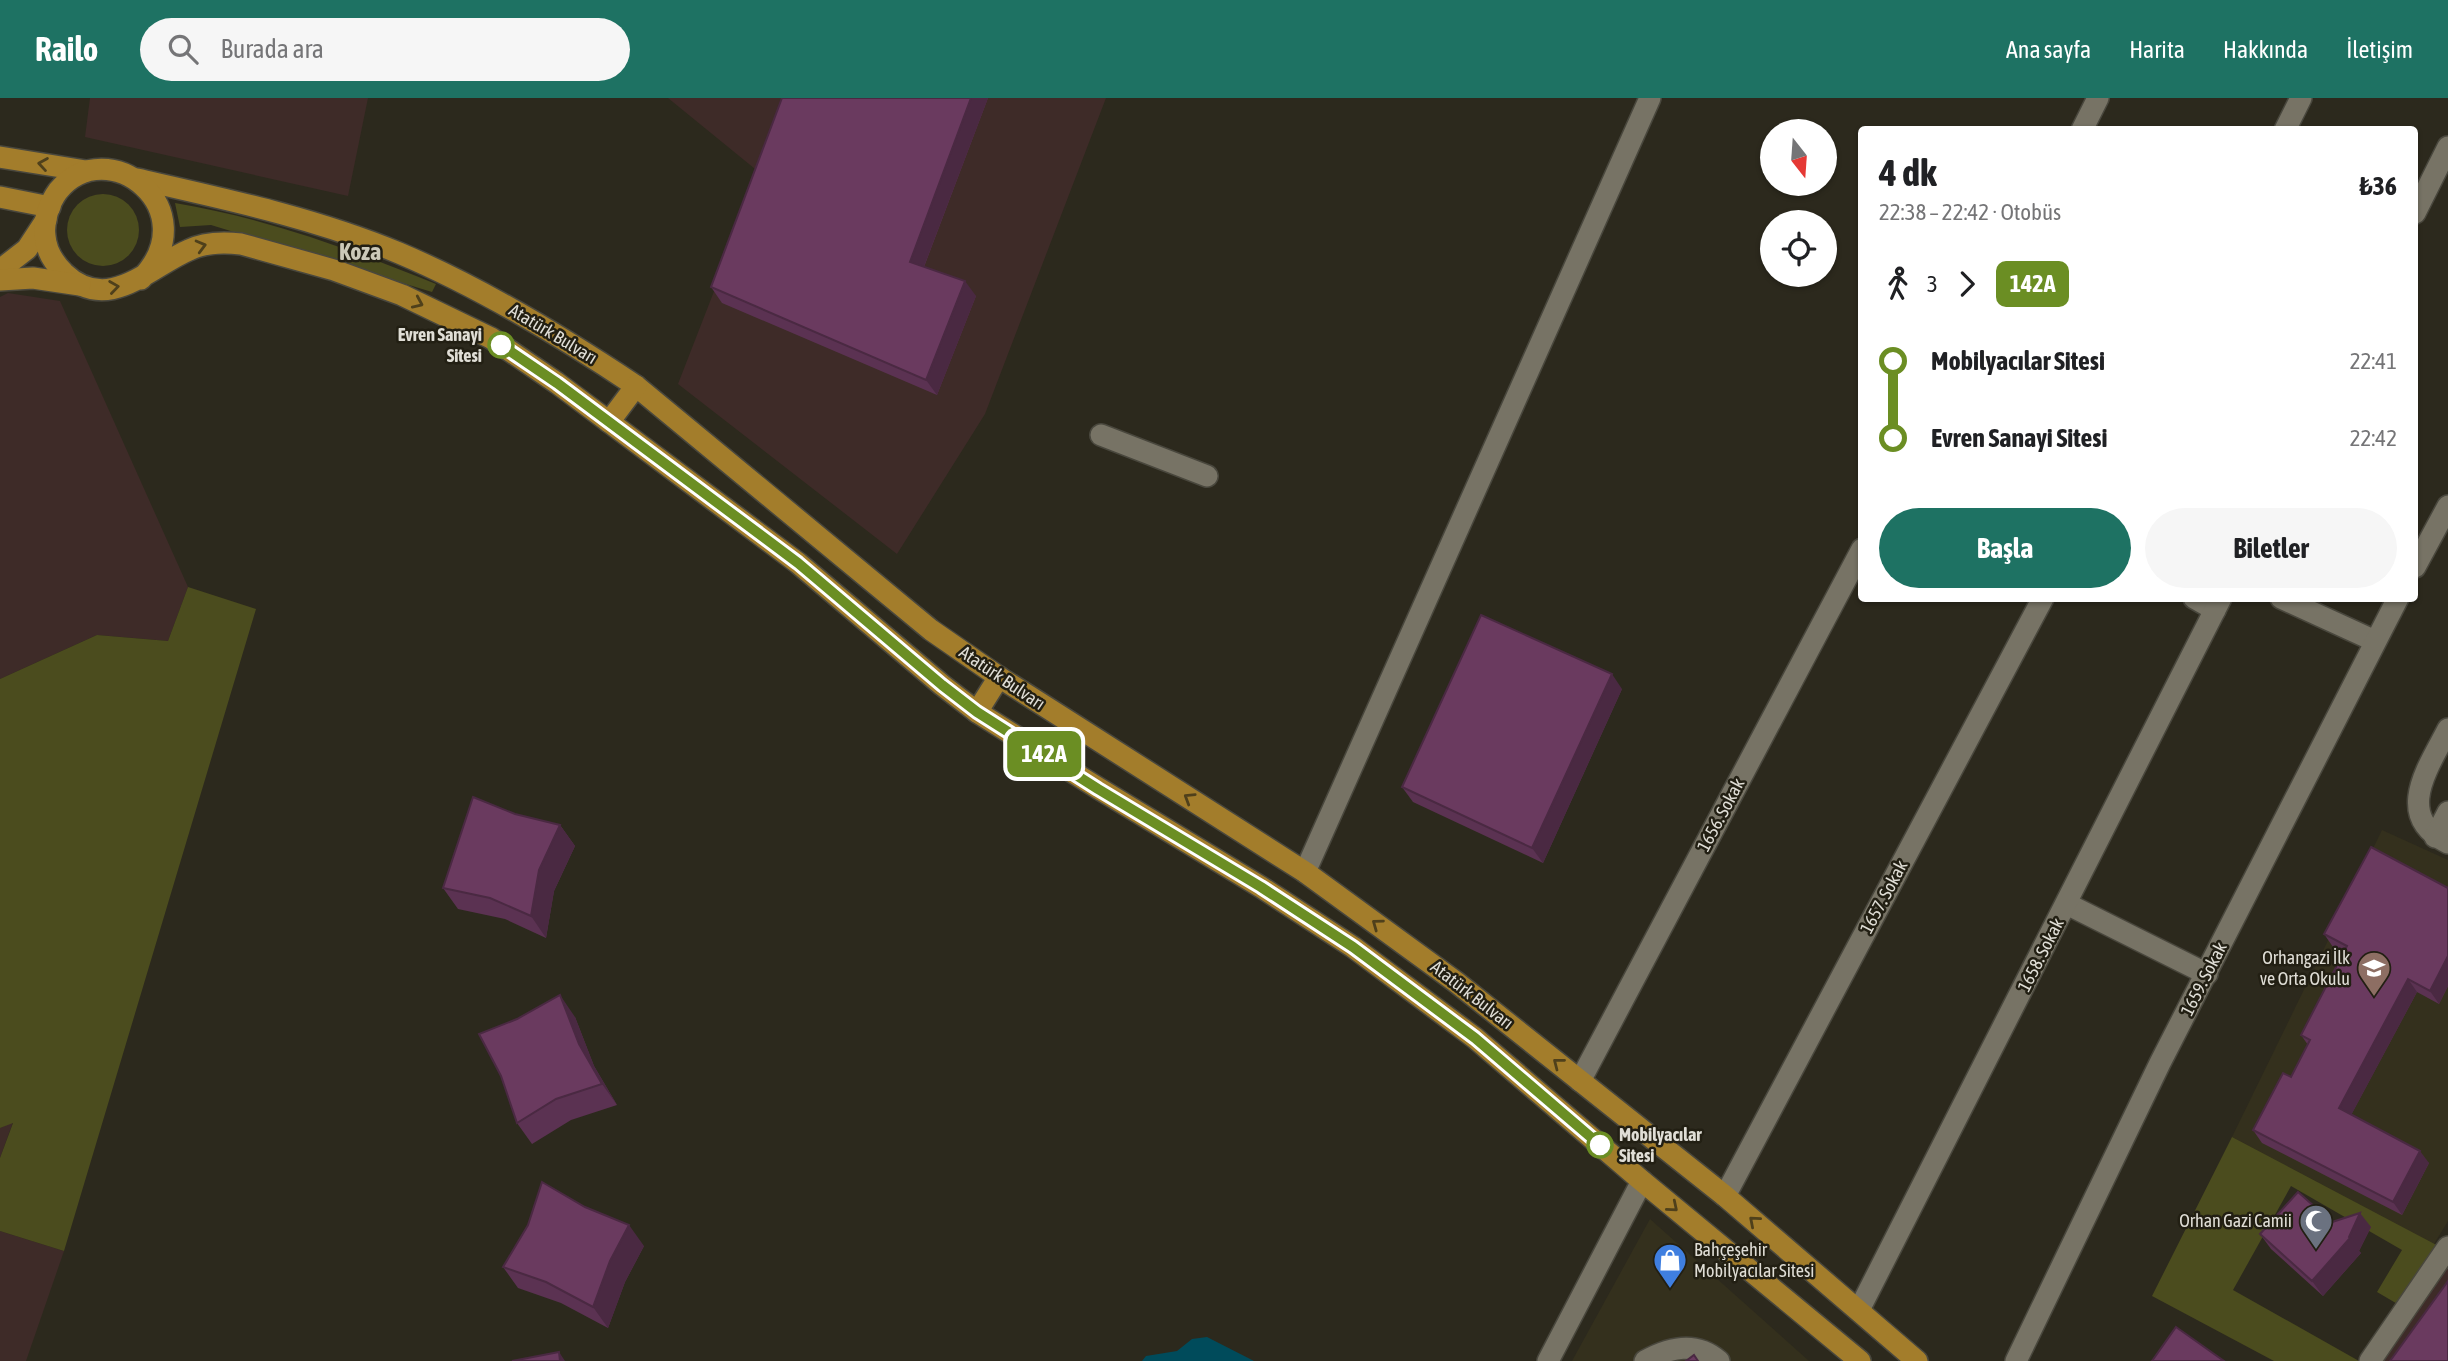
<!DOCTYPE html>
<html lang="tr">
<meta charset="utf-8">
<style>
body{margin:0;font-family:"Asap Condensed",sans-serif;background:#f6f6f6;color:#202124;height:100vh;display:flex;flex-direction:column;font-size:26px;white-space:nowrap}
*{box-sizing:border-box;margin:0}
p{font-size:23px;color:#757577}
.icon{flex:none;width:38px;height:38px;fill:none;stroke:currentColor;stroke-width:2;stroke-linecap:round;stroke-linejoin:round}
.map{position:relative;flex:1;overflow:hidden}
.side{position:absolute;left:1858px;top:28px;width:560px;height:476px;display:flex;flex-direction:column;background:#fff;border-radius:7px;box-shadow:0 2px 5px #0004}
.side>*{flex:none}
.badge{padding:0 14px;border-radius:10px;font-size:24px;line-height:46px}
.needle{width:46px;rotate:163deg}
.controls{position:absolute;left:1760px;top:21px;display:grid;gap:14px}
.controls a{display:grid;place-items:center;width:77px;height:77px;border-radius:50%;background:#fff;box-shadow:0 2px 5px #0004;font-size:35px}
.map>.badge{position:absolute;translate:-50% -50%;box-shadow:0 0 0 4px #fff}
.legs{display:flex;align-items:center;gap:10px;height:77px;padding:0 21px;font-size:23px}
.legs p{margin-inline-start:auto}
.overview{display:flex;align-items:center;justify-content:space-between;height:119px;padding:0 21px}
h1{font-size:38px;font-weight:700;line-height:52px}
.cta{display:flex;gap:14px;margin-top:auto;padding:14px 21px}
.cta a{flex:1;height:80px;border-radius:42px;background:#1e7263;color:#fff;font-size:28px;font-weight:700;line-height:80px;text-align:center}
.cta a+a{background:#f6f6f6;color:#202124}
ul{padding:0 21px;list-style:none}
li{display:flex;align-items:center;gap:24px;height:77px;font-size:26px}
li i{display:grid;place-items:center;width:10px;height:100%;margin:0 9px;background:currentColor}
li i::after{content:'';width:18px;height:18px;margin:-9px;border:5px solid;border-radius:50%;background:#fff}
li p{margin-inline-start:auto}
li:first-child i{background:linear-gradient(#0000 50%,currentColor 0)}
li:last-child i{background:linear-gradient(currentColor 50%,#0000 0)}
header{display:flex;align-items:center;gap:42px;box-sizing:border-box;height:98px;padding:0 35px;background:#1e7263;color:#fff}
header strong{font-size:33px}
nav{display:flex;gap:38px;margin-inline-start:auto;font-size:24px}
.search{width:490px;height:63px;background:#f6f6f6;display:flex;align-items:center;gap:18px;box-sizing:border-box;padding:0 24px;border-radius:38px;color:#757577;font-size:26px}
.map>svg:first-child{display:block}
.built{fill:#34301d}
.industrial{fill:#3e2b28}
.green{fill:#4b4c1e}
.water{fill:#004b5b}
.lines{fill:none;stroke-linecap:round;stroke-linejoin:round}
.minor-casing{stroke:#49473d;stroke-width:24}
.tertiary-casing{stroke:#49473d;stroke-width:24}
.primary-casing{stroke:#49473d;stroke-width:24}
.minor{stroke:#777365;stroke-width:21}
.tertiary{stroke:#777365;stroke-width:21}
.primary{stroke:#a37d2b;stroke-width:21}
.wall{fill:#5b3252}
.shaded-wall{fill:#4a2942}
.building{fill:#6a3a5f;stroke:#4a2942;stroke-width:2}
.oneway{stroke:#4f401b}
.line-1-casing{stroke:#fff;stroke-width:16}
.line-1{stroke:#6b8e23;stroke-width:10}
.stop-1-dot{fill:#fff;stroke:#6b8e23;stroke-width:3.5}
.labels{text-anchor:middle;stroke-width:5;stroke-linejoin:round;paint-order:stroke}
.street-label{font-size:18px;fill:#e0ded6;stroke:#221f13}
.stop-label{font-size:18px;font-weight:bold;fill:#e0ded6;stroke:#221f13;text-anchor:end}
.poi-label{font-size:18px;fill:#e0ded6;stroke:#221f13;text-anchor:end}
.district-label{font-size:24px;font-weight:bold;fill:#ccc9b9;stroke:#221f13}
</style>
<header>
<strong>Railo</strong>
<div class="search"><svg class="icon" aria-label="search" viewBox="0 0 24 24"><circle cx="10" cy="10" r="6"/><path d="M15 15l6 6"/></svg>Burada ara</div>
<nav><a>Ana sayfa</a><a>Harita</a><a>Hakkında</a><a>İletişim</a></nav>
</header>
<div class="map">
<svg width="2448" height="1263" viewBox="0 0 2448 1263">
<rect width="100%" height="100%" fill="#2c291d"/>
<g class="built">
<polygon points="2382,732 2448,762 2448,1123 2434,1146 2232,1039"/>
<polygon points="1650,1121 1809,1263 1572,1263"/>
</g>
<g class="industrial">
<polygon points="90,0 368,0 348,98 85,39"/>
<polygon points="668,0 1106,0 985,316 897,456 678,286 760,75"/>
<polygon points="8,195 60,203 188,489 168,543 97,537 0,581 0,199"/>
<polygon points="13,1024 0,1060 0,1030"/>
<polygon points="0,1133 64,1153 26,1263 0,1263"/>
<polygon points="2448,1149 2448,1263 2370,1263"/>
</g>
<g class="green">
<circle cx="103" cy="132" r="36"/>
<path d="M175,105C266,120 352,152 436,186L432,194L211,127L180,129Z"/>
<polygon points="188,489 256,511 64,1153 0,1133 0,1060 13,1025 0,1030 0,581 97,537 168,543"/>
<polygon points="2232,1039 2446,1152 2406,1211 2377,1194 2402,1152 2291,1088 2233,1192 2359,1263 2274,1263 2152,1198"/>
</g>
<polygon class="water" points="1207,1239 1254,1263 1142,1263 1146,1258 1177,1253 1192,1241"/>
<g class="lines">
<defs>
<g id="minor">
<polyline points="2082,32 2098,0"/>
<polyline points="2285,32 2301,0"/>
<polyline points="2415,115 2448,49"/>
<polyline points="1101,337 1207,378"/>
<polyline points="2415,469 2448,408"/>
<polyline points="2194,500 2215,512"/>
<polyline points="2281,500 2375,543"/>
<path d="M2448,631C2428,670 2393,718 2448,745"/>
<polyline points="2435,739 2448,714"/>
<polyline points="1305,774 1650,0"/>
<polyline points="2067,806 2207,876"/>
<polyline points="1580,983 1862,451"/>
<polyline points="1725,1098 2043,500"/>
<polyline points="1859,1212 2221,500"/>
<polyline points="1548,1263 1642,1083"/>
<path d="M1645,1263C1670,1249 1696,1243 1719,1263"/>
<polyline points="2016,1263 2160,965 2398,500"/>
</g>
<polyline id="tertiary" points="2370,1263 2448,1149"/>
<g id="primary">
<polyline points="0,59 86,73"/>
<path d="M137,81C225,101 315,120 399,155C482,190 561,238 636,288L931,532L999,579L1305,774L1456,884L1725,1098L1917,1263"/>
<polyline points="0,99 50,109"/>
<polyline points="0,172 27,151 46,122"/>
<path d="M141,181C208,112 108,32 58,93C49,105 43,124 45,138C46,153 54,165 64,175C108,217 149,169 189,152C205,144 223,144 241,146L334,172L402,197L491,240L557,285L798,465L942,587L977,614L1098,690L1261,789L1353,849L1475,940L1642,1083L1860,1263"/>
<polyline points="0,182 33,180 80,187"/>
<polyline points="609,324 636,288"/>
<polyline points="977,614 999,579"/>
</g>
</defs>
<use href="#minor" class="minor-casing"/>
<use href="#tertiary" class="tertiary-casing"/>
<use href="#primary" class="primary-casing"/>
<use href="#minor" class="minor"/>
<use href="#tertiary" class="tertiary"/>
<use href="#primary" class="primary"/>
</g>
<g class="wall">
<polygon points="782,0 988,0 924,169 976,198 937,297 722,205 711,189"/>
<polygon points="1622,591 1543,765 1413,704 1402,689"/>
<polygon points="515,716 560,727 575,748 554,793 546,840 505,821 458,811 443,790"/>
<polygon points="2448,790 2448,888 2439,906 2417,894 2351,1017 2429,1065 2402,1117 2262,1045 2253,1032 2291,979 2308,947 2301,937 2344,855 2333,849 2324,836"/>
<polygon points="575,919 594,968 617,1007 571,1022 532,1046 517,1025"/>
<polygon points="2371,1129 2359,1153 2361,1155 2323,1198 2271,1151 2260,1136"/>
<polygon points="644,1148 625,1184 608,1230 561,1205 518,1190 503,1169"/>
</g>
<g class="shaded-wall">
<polygon points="971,0 988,0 920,179 910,164"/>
<polygon points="965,183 976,198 937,297 926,282"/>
<polygon points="1612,576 1622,591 1543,765 1532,750"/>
<polygon points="560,727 575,748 554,793 546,840 531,818 539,772"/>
<polygon points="2448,858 2448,888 2439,906 2430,893"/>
<polygon points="2408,881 2417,894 2348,1023 2339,1010"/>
<polygon points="560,897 575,919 594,968 617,1007 602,986 579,946"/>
<polygon points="2420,1053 2429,1065 2402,1117 2393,1104"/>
<polygon points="2360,1115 2371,1129 2359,1153 2361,1155 2323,1198 2312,1183 2349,1139"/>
<polygon points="629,1127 644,1148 625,1184 608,1230 593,1209 610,1163"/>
<polygon points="559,1254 565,1263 560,1263"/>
</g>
<g class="building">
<polygon points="782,0 971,0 910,164 965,183 926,282 711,189"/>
<polygon points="1481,517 1612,576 1532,750 1402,689"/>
<polygon points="473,699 515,716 560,727 539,772 531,818 490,800 443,790"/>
<polygon points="2371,749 2448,790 2448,858 2430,893 2408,881 2339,1010 2420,1053 2393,1104 2253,1032 2283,975 2291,979 2310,942 2301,937 2347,848 2324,836"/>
<polygon points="560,897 579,946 602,986 556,1001 517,1025 501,978 479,936 517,921"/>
<polygon points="542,1084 585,1109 629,1127 610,1163 593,1209 546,1184 503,1169 528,1127"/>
<polygon points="2298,1094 2332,1124 2360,1115 2349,1139 2350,1140 2312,1183 2260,1136"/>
<polygon points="2448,1183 2448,1263 2390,1263"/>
<polygon points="2176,1229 2224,1263 2152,1263"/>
<polygon points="559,1254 560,1263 512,1263"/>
<polygon points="1694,1257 1698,1263 1686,1263"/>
</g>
<defs><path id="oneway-chevron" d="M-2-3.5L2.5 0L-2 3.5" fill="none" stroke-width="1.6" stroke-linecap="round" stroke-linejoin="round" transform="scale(1.75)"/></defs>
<g class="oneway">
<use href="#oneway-chevron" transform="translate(43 66) rotate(-171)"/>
<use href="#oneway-chevron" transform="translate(201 148) rotate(-15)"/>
<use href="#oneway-chevron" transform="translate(114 189) rotate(-8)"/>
<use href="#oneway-chevron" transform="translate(418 205) rotate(24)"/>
<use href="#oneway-chevron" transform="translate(1189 700) rotate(-148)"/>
<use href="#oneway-chevron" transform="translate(1377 826) rotate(-144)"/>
<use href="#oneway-chevron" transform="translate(1558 965) rotate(-142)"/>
<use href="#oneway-chevron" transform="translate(1673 1109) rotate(40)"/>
<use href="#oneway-chevron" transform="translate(1754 1123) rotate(-139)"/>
</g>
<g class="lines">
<defs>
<polyline id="line-1" points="501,247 557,285 798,465 942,587 977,614 1098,691 1261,789 1353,849 1475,940 1600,1047"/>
</defs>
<use href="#line-1" class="line-1-casing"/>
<use href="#line-1" class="line-1"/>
</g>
<defs>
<symbol id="school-pin" viewBox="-11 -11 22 30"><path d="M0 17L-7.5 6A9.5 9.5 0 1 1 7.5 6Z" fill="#8d6e63" stroke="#221f13"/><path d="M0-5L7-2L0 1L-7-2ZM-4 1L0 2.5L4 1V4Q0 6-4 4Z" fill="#fff"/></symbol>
<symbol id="mosque-pin" viewBox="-11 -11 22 30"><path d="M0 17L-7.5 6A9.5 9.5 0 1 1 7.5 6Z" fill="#6b7280" stroke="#221f13"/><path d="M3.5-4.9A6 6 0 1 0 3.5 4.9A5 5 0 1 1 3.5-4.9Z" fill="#fff"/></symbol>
<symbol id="shop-pin" viewBox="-11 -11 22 30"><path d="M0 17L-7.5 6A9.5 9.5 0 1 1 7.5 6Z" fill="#3f7fe0" stroke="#221f13"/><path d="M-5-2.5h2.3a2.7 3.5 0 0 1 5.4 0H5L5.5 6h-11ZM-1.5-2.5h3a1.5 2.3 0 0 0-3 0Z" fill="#fff"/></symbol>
</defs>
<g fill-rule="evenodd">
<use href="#school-pin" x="2355" y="851" width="38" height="52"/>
<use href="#mosque-pin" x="2297" y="1104" width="38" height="52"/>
<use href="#shop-pin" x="1651" y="1143" width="38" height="52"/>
</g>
<g class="stop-1-dot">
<circle cx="501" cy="247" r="12"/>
<circle cx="1600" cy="1047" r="12"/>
</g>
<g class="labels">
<g class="street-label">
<text transform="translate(553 236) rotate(31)" y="6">Atatürk Bulvarı</text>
<text transform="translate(1002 580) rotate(34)" y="6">Atatürk Bulvarı</text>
<text transform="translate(1721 717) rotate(-62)" y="6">1656. Sokak</text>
<text transform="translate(1884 799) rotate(-62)" y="6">1657. Sokak</text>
<text transform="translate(2041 857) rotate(-63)" y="6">1658. Sokak</text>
<text transform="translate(2204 881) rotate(-63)" y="6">1659. Sokak</text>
<text transform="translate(1472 897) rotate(38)" y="6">Atatürk Bulvarı</text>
</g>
<g class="stop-label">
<text x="482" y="243">Evren Sanayi<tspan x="482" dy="21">Sitesi</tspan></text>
<text x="1619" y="1043" text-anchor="start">Mobilyacılar<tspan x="1619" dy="21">Sitesi</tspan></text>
</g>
<g class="poi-label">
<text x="2350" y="866">Orhangazi İlk<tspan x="2350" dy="21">ve Orta Okulu</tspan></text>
<text x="2292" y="1129">Orhan Gazi Camii</text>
<text x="1694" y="1158" text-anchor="start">Bahçeşehir<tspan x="1694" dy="21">Mobilyacılar Sitesi</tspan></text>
</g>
<g class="district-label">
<text x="360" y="162">Koza</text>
</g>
</g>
</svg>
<div class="controls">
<a><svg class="needle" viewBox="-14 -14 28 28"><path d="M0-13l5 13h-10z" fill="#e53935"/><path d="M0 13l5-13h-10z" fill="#757577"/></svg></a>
<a><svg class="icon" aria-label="locate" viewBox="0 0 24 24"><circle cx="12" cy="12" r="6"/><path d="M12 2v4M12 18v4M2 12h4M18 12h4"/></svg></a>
</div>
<b class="badge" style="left:1044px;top:656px;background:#6b8e23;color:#fff">142A</b>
<section class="side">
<div class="overview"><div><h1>4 dk</h1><p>22:38 – 22:42 · Otobüs</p></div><b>₺36</b></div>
<div class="legs"><svg class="icon" aria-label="walk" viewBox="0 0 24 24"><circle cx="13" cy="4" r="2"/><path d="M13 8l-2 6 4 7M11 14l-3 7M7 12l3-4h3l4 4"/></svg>3<svg class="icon" aria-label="forward" viewBox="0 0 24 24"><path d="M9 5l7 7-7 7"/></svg><b class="badge" style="background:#6b8e23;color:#fff">142A</b></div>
<ul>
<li><i style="color:#6b8e23"></i><b>Mobilyacılar Sitesi</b><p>22:41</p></li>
<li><i style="color:#6b8e23"></i><b>Evren Sanayi Sitesi</b><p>22:42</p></li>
</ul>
<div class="cta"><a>Başla</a><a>Biletler</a></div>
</section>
</div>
